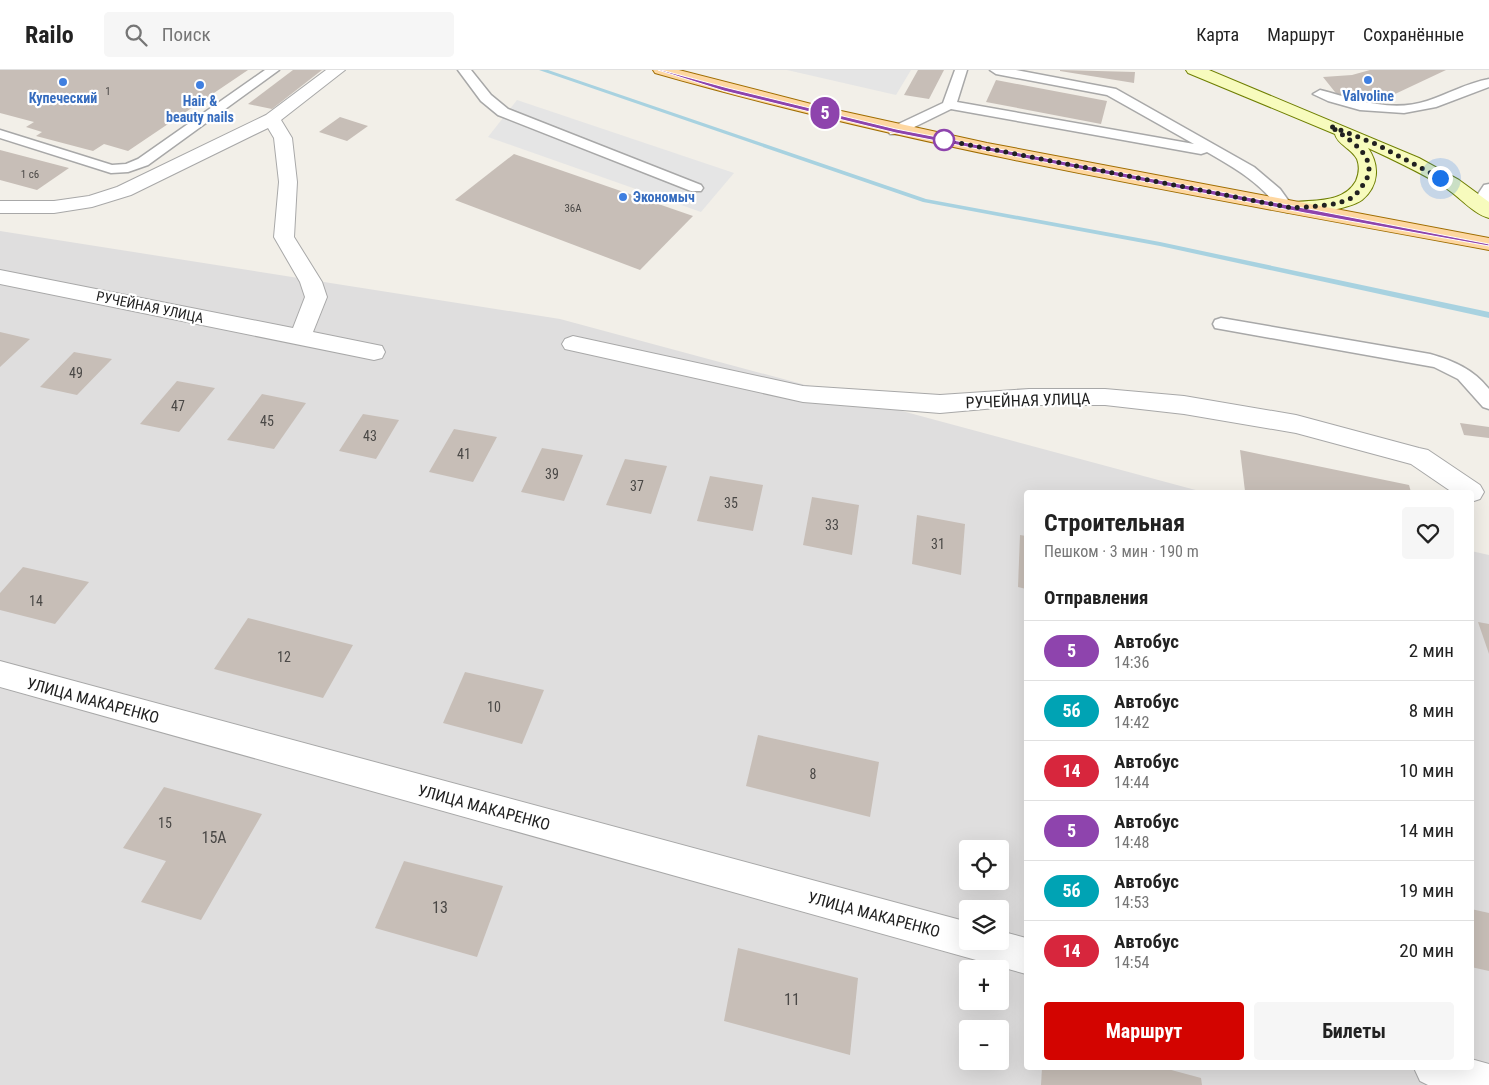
<!DOCTYPE html>
<html lang="ru">
<meta charset="utf-8">
<style>
body{margin:0;font-family:"Roboto Condensed",sans-serif;background:#f6f6f6;color:#222;height:100vh;display:flex;flex-direction:column;font-size:19px;white-space:nowrap}
*{box-sizing:border-box;margin:0}
p{font-size:16px;color:#767676}
.icon{flex:none;width:28px;height:28px;fill:none;stroke:currentColor;stroke-width:2;stroke-linecap:round;stroke-linejoin:round}
.map{position:relative;flex:1;overflow:hidden}
.side{position:absolute;left:1024px;top:420px;width:450px;height:580px;display:flex;flex-direction:column;background:#fff;border-radius:5px;box-shadow:0 5px 20px #0002}
.side>*{flex:none}
.badge{padding:0 10px;border-radius:16px;font-size:18px;line-height:32px}
.controls{position:absolute;left:959px;top:770px;display:grid;gap:10px}
.controls a{display:grid;place-items:center;width:50px;height:50px;border-radius:5px;background:#fff;box-shadow:0 5px 20px #0002;font-size:25px}
.you{position:absolute;width:25px;height:25px;margin:-12px;border:4px solid #fff;border-radius:50%;background:#1a73e8;box-shadow:0 0 0 8px #1a73e833}
.map>.badge{position:absolute;translate:-50% -50%;box-shadow:0 0 0 2px #fff}
h2{padding:0 20px;font-size:19px;line-height:45px}
.round{display:grid;place-items:center;flex:none;width:52px;height:52px;border-radius:5px;background:#f6f6f6}
.headline{display:flex;align-items:center;justify-content:space-between;height:85px;padding:0 20px}
h1{font-size:24px;font-weight:700;line-height:38px}
.action{display:flex;gap:10px;margin-top:auto;padding:10px 20px}
.action a{flex:1;height:58px;border-radius:5px;background:#d30400;color:#fff;font-size:20px;font-weight:700;line-height:58px;text-align:center}
.action a+a{background:#f6f6f6;color:#222}
ul{padding:0;list-style:none}
li{display:flex;align-items:center;gap:15px;height:60px;padding:0 20px;border-top:1px solid #e0e0e0}
li div{flex:1}
li b{display:block;font-size:19px}
li em{font-style:normal}
li .badge{min-width:55px;font-weight:700;text-align:center}
header{display:flex;align-items:center;gap:30px;box-sizing:border-box;height:70px;padding:0 25px;background:#fff;border-bottom:1px solid #e0e0e0}
header strong{font-size:24px}
nav{display:flex;gap:28px;margin-inline-start:auto;font-size:18px}
.search{width:350px;height:45px;background:#f6f6f6;display:flex;align-items:center;gap:12px;box-sizing:border-box;padding:0 18px;border-radius:5px;color:#767676;font-size:19px}
.map>svg:first-child{display:block}
.residential{fill:#dfdede;fill-rule:evenodd}
.parking{fill:#e5e5e5}
.lines{fill:none;stroke-linecap:round;stroke-linejoin:round}
.stream{fill:#a8d2e0;fill-rule:evenodd}
.building{fill:#c7beb7}
.lane-casing{stroke:#a8a8a8;stroke-width:3}
.street-casing{stroke:#a8a8a8;stroke-width:2}
.secondary-casing{stroke:#6f7f02;stroke-width:2}
.primary-casing{stroke:#9f6d00;stroke-width:2}
.lane{fill:#fff;fill-rule:evenodd}
.street{fill:#fff;fill-rule:evenodd}
.secondary{fill:#f7fbbd;fill-rule:evenodd}
.primary{fill:#fed7a1;fill-rule:evenodd}
.line{fill:#8e44ad;stroke:#fff}
.walk{stroke:#212121;stroke-width:5;stroke-dasharray:0 9}
.shop-dot{fill:#3f7fe0;stroke:#fff;stroke-width:2}
.stop-dot{fill:#fff;stroke:#8e44ad;stroke-width:2.5}
.labels{text-anchor:middle;stroke-width:4.5;stroke-linejoin:round;paint-order:stroke}
.far-number-label{font-size:11px;fill:#4a4846}
.far-shop-label{font-size:14px;font-weight:bold;fill:#366cbe;stroke:#fff}
.far-street-label{font-size:14px;fill:#212121;stroke:#fff}
.number-label{font-size:14px;fill:#4a4846}
.street-label{font-size:16px;fill:#212121;stroke:#fff}
.near-number-label{font-size:16px;fill:#4a4846}
</style>
<header>
<strong>Railo</strong>
<div class="search"><svg class="icon" aria-label="search" viewBox="0 0 24 24"><circle cx="10" cy="10" r="6"/><path d="M15 15l6 6"/></svg>Поиск</div>
<nav><a>Карта</a><a>Маршрут</a><a>Сохранённые</a></nav>
</header>
<div class="map">
<svg width="1489" height="1015" viewBox="0 0 1489 1015">
<rect width="100%" height="100%" fill="#f2efe8"/>
<path class="residential" d="M0,161L560,249L1203,422H1026V998H1471V481L1489,485V1015H0ZM968,779H1000V811H968ZM968,839H1000V871H968ZM968,899H1000V931H968ZM968,959H1000V991H968Z"/>
<g class="parking">
<polygon points="787,0 911,0 896,25"/>
<polygon points="517,30 734,103 701,142 488,67"/>
</g>
<g class="lines">
<polygon class="stream" points="539,0 548,0 926,129 1160,172 1489,242 1489,248 1160,176 923,132"/>
</g>
<g class="building">
<polygon points="0,0 248,0 128,81 104,74 93,81 36,66 42,62 26,57 34,52 0,43"/>
<polygon points="293,0 322,0 272,39 248,34"/>
<polygon points="918,0 944,0 929,29 904,25"/>
<polygon points="1060,0 1135,2 1134,13 1060,1"/>
<polygon points="1370,0 1446,0 1395,24 1374,27 1339,27 1323,7 1352,5"/>
<polygon points="996,10 1107,31 1101,54 986,32"/>
<polygon points="340,47 368,56 347,71 319,62"/>
<polygon points="0,80 69,98 37,120 0,110"/>
<polygon points="514,84 693,146 640,200 455,130"/>
<polygon points="0,262 30,269 0,297"/>
<polygon points="74,282 112,289 77,325 40,317"/>
<polygon points="177,311 215,318 179,362 140,354"/>
<polygon points="262,324 306,333 274,379 227,370"/>
<polygon points="363,344 399,350 376,389 339,381"/>
<polygon points="1460,353 1489,357 1489,368 1464,365"/>
<polygon points="454,359 497,367 473,412 429,402"/>
<polygon points="542,378 583,385 564,431 521,422"/>
<polygon points="1240,380 1409,415 1411,422 1245,421"/>
<polygon points="625,389 667,396 651,444 606,435"/>
<polygon points="710,406 763,415 753,461 697,451"/>
<polygon points="812,427 859,435 852,485 803,475"/>
<polygon points="917,445 965,454 961,505 912,494"/>
<polygon points="1020,465 1026,466 1026,519 1018,517"/>
<polygon points="23,497 89,512 55,554 0,540 0,523"/>
<polygon points="248,548 353,575 323,628 214,599"/>
<polygon points="1478,552 1489,554 1489,584"/>
<polygon points="465,602 544,620 522,674 443,653"/>
<polygon points="758,665 879,692 870,747 746,716"/>
<polygon points="164,717 262,744 201,850 141,832 166,791 123,778"/>
<polygon points="404,791 503,816 477,887 375,858"/>
<polygon points="1471,839 1489,843 1489,901 1471,897"/>
<polygon points="738,878 858,908 850,985 724,951"/>
<polygon points="1042,998 1164,998 1201,1008 1202,1015 1041,1015"/>
</g>
<g class="lines">
<defs>
<g id="lane">
<polygon points="265,0 279,0 148,95 128,102 111,103 0,68 0,60 112,95 126,94 138,89"/>
<polygon points="458,0 471,0 491,25 508,39 701,115 703,118 701,121 691,121 498,45 481,31"/>
<path d="M955,0H967L957,32L1194,74L1107,25L996,4L990,0H1016L1116,19L1254,97L1280,119L1293,137L1290,140H1280C1261,113 1235,98 1207,82L1201,84L951,39L900,64H890L888,61L890,58L943,33Z"/>
<path d="M1489,9V17L1436,37L1404,43L1360,40L1328,31L1313,24L1320,20C1355,29 1390,43 1427,31C1448,24 1467,13 1489,9Z"/>
<polygon points="1489,114 1489,138 1474,136 1472,133 1484,115"/>
<path d="M1221,248L1430,284C1454,291 1473,299 1489,319V339L1483,337L1458,309L1434,297L1215,258L1213,254L1215,250Z"/>
</g>
<g id="street">
<polygon points="326,0 345,0 281,50 292,68 297,112 294,167 322,212 327,227 313,262 382,276 385,282 382,288 374,290 0,214 0,200 293,258 305,227 300,212 274,167 279,112 274,68 268,58 131,125 92,137 54,143 0,143 0,131 54,131 89,126 117,117 266,45"/>
<polygon points="573,266 803,316 940,325 1029,319 1105,319 1184,326 1296,345 1419,378 1428,380 1480,415 1484,422 1480,429 1471,432 1471,422 1452,422 1411,394 1296,363 1184,344 1105,335 1029,335 940,343 803,332 565,279 562,274 565,269"/>
<polygon points="0,591 968,852 968,871 1000,871 1000,861 1026,868 1026,904 0,617"/>
<polygon points="1471,989 1489,994 1489,1015 1428,1015 1420,1011 1414,998 1471,998"/>
</g>
<path id="secondary" d="M1186,0H1209L1419,88L1459,110L1489,132V148C1473,144 1459,126 1444,117C1420,102 1394,90 1368,78C1380,95 1379,116 1362,130C1348,140 1301,146 1285,142L1282,138L1285,134C1308,128 1342,136 1356,111C1359,104 1360,97 1357,89C1352,79 1337,74 1335,64L1188,3Z"/>
<path id="primary" d="M653,0H679L823,37L987,73L1489,168V180C1210,128 928,81 655,3Z"/>
</defs>
<use href="#lane" class="lane-casing"/>
<use href="#street" class="street-casing"/>
<use href="#secondary" class="secondary-casing"/>
<use href="#primary" class="primary-casing"/>
<use href="#lane" class="lane"/>
<use href="#street" class="street"/>
<use href="#secondary" class="secondary"/>
<use href="#primary" class="primary"/>
</g>
<polygon class="line" points="658,0 661,0 728,18 896,59 1489,174 1489,176 1305,143 896,63 724,21"/>
<g class="lines">
<path class="walk" d="M944,70L1292,138C1311,136 1336,137 1353,127C1357,124 1360,119 1363,115C1383,88 1348,69 1330,56L1376,74L1440,108"/>
</g>
<g class="shop-dot">
<circle cx="1368" cy="10" r="5"/>
<circle cx="63" cy="12" r="5"/>
<circle cx="200" cy="15" r="5"/>
<circle cx="623" cy="127" r="5"/>
</g>
<circle class="stop-dot" cx="944" cy="70" r="10"/>
<g class="labels">
<g class="far-number-label">
<text x="108" y="25">1</text>
<text x="30" y="108">1 с6</text>
<text x="573" y="142">36А</text>
</g>
<g class="far-shop-label">
<text x="1368" y="31">Valvoline</text>
<text x="63" y="33">Купеческий</text>
<text x="200" y="36">Hair &amp;<tspan x="200" dy="16">beauty nails</tspan></text>
<text x="633" y="132" text-anchor="start">Экономыч</text>
</g>
<g class="far-street-label">
<text transform="translate(150 237) rotate(12)" y="5">РУЧЕЙНАЯ УЛИЦА</text>
</g>
<g class="number-label">
<text x="76" y="308">49</text>
<text x="178" y="341">47</text>
<text x="267" y="356">45</text>
<text x="370" y="371">43</text>
<text x="464" y="389">41</text>
<text x="552" y="409">39</text>
<text x="637" y="421">37</text>
<text x="731" y="438">35</text>
<text x="832" y="460">33</text>
<text x="938" y="479">31</text>
<text x="36" y="536">14</text>
<text x="284" y="592">12</text>
<text x="494" y="642">10</text>
<text x="813" y="709">8</text>
<text x="165" y="758">15</text>
</g>
<g class="street-label">
<text transform="translate(1028 330) rotate(-2)" y="6">РУЧЕЙНАЯ УЛИЦА</text>
<text transform="translate(93 630) rotate(15)" y="6">УЛИЦА МАКАРЕНКО</text>
<text transform="translate(484 737) rotate(15)" y="6">УЛИЦА МАКАРЕНКО</text>
<text transform="translate(874 844) rotate(15)" y="6">УЛИЦА МАКАРЕНКО</text>
</g>
<g class="near-number-label">
<text x="214" y="773">15А</text>
<text x="440" y="843">13</text>
<text x="792" y="935">11</text>
</g>
</g>
</svg>
<div class="controls">
<a><svg class="icon" aria-label="locate" viewBox="0 0 24 24"><circle cx="12" cy="12" r="6"/><path d="M12 2v4M12 18v4M2 12h4M18 12h4"/></svg></a>
<a><svg class="icon" aria-label="layers" viewBox="0 0 24 24"><path d="M12 4l9 5-9 5-9-5zM3 14l9 5 9-5"/></svg></a>
<a>+</a>
<a>−</a>
</div>
<div class="you" style="left:1440px;top:108px"></div>
<b class="badge" style="left:825px;top:43px;background:#8e44ad;color:#fff">5</b>
<section class="side">
<div class="headline"><div><h1>Строительная</h1><p>Пешком · 3 мин · 190 m</p></div><a class="round"><svg class="icon" aria-label="heart" viewBox="0 0 24 24"><path d="M12 20l-8-8c-3-5 5-10 8-4 3-6 11-1 8 4z"/></svg></a></div>
<h2>Отправления</h2>
<ul>
<li><span class="badge" style="background:#8e44ad;color:#fff">5</span><div><b>Автобус</b><p>14:36</p></div><em>2 мин</em></li>
<li><span class="badge" style="background:#00a3b4;color:#fff">5б</span><div><b>Автобус</b><p>14:42</p></div><em>8 мин</em></li>
<li><span class="badge" style="background:#d7263d;color:#fff">14</span><div><b>Автобус</b><p>14:44</p></div><em>10 мин</em></li>
<li><span class="badge" style="background:#8e44ad;color:#fff">5</span><div><b>Автобус</b><p>14:48</p></div><em>14 мин</em></li>
<li><span class="badge" style="background:#00a3b4;color:#fff">5б</span><div><b>Автобус</b><p>14:53</p></div><em>19 мин</em></li>
<li><span class="badge" style="background:#d7263d;color:#fff">14</span><div><b>Автобус</b><p>14:54</p></div><em>20 мин</em></li>
</ul>
<div class="action"><a>Маршрут</a><a>Билеты</a></div>
</section>
</div>
